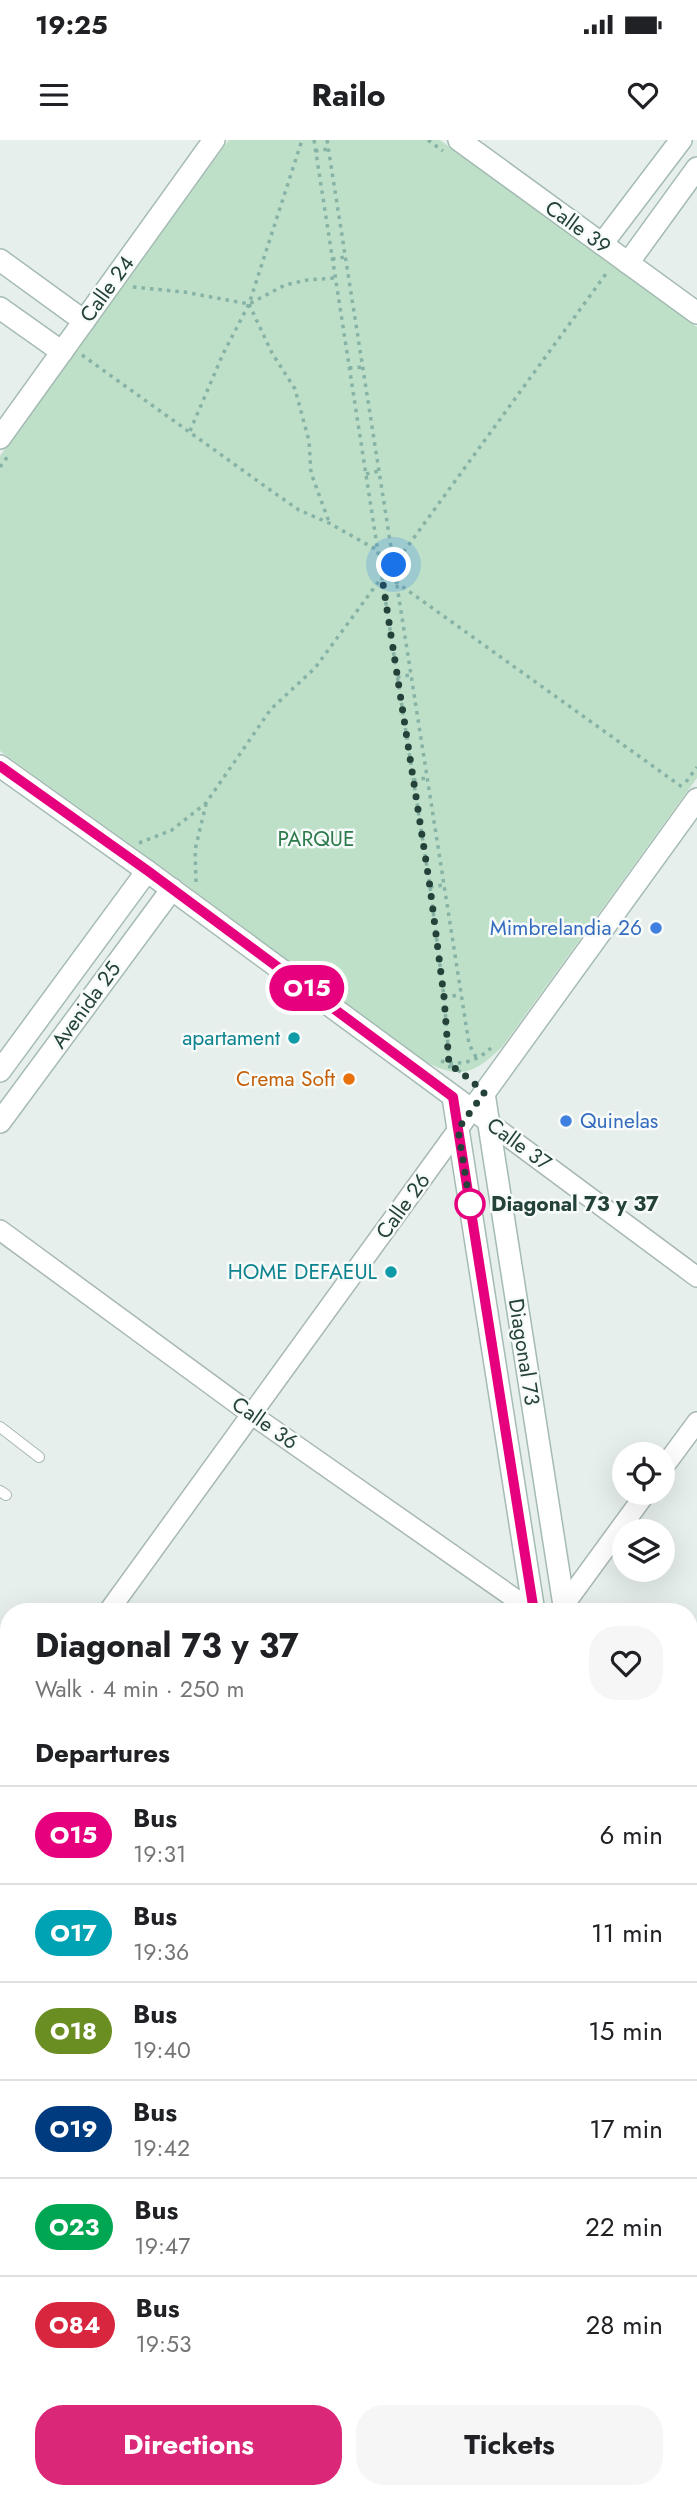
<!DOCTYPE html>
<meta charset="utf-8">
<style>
body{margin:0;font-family:Jost,sans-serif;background:#f6f6f6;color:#202124;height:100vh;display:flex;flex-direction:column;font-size:26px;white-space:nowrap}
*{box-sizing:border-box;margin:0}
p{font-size:23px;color:#757577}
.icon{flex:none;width:38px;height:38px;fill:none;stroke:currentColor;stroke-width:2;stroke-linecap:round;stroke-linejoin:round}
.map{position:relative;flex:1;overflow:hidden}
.side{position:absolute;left:0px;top:1463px;width:698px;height:896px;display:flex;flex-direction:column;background:#fff;border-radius:28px 28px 0 0;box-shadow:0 7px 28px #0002}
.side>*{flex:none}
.badge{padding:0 14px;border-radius:23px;font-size:24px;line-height:46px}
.tools{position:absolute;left:612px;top:1302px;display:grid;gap:14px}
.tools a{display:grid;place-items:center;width:63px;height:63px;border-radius:50%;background:#fff;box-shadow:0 7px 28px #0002;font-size:35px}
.you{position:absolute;width:35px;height:35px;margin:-18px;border:5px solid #fff;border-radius:50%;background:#1a73e8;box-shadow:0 0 0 10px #1a73e833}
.map>.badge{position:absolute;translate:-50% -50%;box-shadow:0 0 0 4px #fff}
h2{padding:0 35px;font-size:26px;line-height:63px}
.round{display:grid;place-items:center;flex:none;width:74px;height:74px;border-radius:28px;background:#f6f6f6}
.headline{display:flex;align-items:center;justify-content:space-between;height:119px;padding:0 35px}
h1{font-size:33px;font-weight:700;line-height:52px}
.action{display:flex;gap:14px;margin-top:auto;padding:14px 35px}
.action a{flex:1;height:80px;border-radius:28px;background:#db2777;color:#fff;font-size:28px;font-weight:700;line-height:80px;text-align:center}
.action a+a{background:#f6f6f6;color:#202124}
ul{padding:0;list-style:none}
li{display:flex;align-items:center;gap:21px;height:98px;padding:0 35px;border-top:2px solid #e0e0e0}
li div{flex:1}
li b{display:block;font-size:26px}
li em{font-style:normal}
li .badge{min-width:77px;font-weight:700;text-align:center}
.status{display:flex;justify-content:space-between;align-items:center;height:49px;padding:0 35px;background:#fff;direction:ltr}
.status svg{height:19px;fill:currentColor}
header{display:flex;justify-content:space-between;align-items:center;height:91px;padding:0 35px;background:#fff;font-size:32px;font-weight:700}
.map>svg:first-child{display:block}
.green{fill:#bfe0c8}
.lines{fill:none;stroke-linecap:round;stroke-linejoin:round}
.lane-casing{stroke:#a8b8b2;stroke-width:12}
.street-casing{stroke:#a8b8b2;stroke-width:22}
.secondary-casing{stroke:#a4bbb3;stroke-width:24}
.path{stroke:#86b3a5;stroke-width:3.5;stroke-dasharray:3.5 5;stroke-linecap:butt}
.lane{stroke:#fff;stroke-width:10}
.street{stroke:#fff;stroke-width:19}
.secondary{stroke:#fff;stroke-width:21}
.line-casing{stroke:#fff;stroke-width:16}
.line{stroke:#e6007e;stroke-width:10}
.walk{stroke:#24423a;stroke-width:7;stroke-dasharray:0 12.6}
.shop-dot{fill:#3f7fe0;stroke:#f7fbf9;stroke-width:2.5}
.culture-dot{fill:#0f9aa8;stroke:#f7fbf9;stroke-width:2.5}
.food-dot{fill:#e8710a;stroke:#f7fbf9;stroke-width:2.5}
.stop-dot{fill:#fff;stroke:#e6007e;stroke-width:3.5}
.labels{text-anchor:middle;stroke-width:5;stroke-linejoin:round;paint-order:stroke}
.street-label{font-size:21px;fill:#24423a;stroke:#f7fbf9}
.park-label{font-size:21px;fill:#2d7a4b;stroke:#f7fbf9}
.shop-label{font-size:21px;fill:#366cbe;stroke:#f7fbf9;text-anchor:end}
.culture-label{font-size:21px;fill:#0d838f;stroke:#f7fbf9;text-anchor:end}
.food-label{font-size:21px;fill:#c56008;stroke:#f7fbf9;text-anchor:end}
.stop-label{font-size:21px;font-weight:bold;fill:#24423a;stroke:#f7fbf9;text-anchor:start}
</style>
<div class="status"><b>19:25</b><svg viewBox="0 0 49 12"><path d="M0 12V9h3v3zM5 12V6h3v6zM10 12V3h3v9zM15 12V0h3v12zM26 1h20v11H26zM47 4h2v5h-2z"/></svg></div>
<header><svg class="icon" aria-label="menu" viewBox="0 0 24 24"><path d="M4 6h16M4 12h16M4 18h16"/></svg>Railo<svg class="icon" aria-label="heart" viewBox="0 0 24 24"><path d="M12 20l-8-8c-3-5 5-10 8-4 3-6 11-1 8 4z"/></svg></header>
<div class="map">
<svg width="697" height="2359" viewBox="0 0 697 2359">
<rect width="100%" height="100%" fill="#e6efeb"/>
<path class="green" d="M229,0H440L697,187V638L502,907C474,934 460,940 424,921L166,730L0,611V316Z"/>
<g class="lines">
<defs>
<g id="lane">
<polyline points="0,1287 39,1317"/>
<polyline points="0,1351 6,1355"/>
</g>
<g id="street">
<polyline points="0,1090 251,1274 534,1472"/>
<polyline points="663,1328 697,1282"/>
<polyline points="108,1472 472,970 697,1137"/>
<polyline points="559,1472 646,1353"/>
<polyline points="0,1552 9,1558"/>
<polyline points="690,1590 697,1596"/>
<polyline points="0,1621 9,1608"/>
<polyline points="690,1939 697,1929"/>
<polyline points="0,2009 9,2015"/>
<polyline points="690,2053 697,2059"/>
<polyline points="0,2236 9,2224"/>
<polyline points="468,2350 480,2359"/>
<polyline points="381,2359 388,2350"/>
</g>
<g id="secondary">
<polyline points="459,0 697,173"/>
<polyline points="602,104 681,0"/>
<polyline points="0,120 84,181"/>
<polyline points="628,123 697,28"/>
<polyline points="0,168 62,212"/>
<polyline points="0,298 214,0"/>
<polyline points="0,626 147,731 472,970 697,659"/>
<polyline points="0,931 147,731"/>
<polyline points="484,953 565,1472"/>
<polyline points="453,957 534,1472"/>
<polyline points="0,982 172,749"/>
<polyline points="690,2265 697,2315"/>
<polyline points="671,2350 672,2359"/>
</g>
</defs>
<use href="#lane" class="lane-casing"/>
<use href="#street" class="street-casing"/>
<use href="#secondary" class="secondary-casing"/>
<g class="path">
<polyline points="314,0 430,747 444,857 450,931"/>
<polyline points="327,0 469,904 477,919"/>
<polyline points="428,0 443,11"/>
<polyline points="315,11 329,9"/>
<polyline points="332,119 345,117"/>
<polyline points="133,147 184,152 249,164 285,145 307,140 335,138"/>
<polyline points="249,164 272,213 295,249 309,301 311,333 329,382"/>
<polyline points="82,215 273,352 299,370 329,383 377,410 396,442 682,647"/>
<polyline points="349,228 363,227"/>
<polyline points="190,291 223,214 249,164 302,0"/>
<polyline points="0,327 8,316"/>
<polyline points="366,334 379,331"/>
<polyline points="397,537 411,535"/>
<polyline points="413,640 427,638"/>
<polyline points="686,642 697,627"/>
<polyline points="139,703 172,690 206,663 271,569 315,528 382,437 394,425 608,131"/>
<polyline points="196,742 195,710 206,664"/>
<polyline points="430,747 444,745"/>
<polyline points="444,857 461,855"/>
<path d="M441,921C460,926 476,922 491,908"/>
<polyline points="451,925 470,939"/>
</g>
<use href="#lane" class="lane"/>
<use href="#street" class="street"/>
<use href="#secondary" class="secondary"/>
</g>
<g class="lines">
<defs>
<polyline id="line" points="0,626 148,731 453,957 534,1472"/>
</defs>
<use href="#line" class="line-casing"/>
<use href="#line" class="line"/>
<polyline class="walk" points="394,425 382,437 430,747 444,857 449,924 471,940 484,953 458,989 470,1064"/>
</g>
<g class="shop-dot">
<circle cx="656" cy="788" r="7"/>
<circle cx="566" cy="981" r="7"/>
</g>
<g class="culture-dot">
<circle cx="294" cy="898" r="7"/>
<circle cx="391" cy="1132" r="7"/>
</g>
<circle class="food-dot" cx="349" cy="939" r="7"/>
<circle class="stop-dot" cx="470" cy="1064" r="14"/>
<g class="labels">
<g class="street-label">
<text transform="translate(578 87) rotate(36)" y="7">Calle 39</text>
<text transform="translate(107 149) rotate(-54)" y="7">Calle 24</text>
<text transform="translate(86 865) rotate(-54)" y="7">Avenida 25</text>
<text transform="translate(519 1004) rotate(36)" y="7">Calle 37</text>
<text transform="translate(403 1066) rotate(-54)" y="7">Calle 26</text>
<text transform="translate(524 1212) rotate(81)" y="7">Diagonal 73</text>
<text transform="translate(265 1283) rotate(35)" y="7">Calle 36</text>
</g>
<g class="park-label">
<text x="316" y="706">PARQUE</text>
</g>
<g class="shop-label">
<text x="642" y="795">Mimbrelandia 26</text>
<text x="580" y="988" text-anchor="start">Quinelas</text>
</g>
<g class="culture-label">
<text x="280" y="905">apartament</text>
<text x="377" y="1139">HOME DEFAEUL</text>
</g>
<g class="food-label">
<text x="335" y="946">Crema Soft</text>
</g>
<g class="stop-label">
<text x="491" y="1071">Diagonal 73 y 37</text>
</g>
</g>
</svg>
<div class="tools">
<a><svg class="icon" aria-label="locate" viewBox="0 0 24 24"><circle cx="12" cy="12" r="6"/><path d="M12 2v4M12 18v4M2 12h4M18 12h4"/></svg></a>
<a><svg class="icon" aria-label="layers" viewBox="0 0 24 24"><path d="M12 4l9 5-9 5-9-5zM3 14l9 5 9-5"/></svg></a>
</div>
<div class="you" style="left:394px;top:425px"></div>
<b class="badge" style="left:307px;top:848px;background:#e6007e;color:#fff">O15</b>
<section class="side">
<div class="headline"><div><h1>Diagonal 73 y 37</h1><p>Walk · 4 min · 250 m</p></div><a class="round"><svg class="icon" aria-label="heart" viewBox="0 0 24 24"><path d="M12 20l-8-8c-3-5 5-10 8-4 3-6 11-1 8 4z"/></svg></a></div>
<h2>Departures</h2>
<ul>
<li><span class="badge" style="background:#e6007e;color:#fff">O15</span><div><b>Bus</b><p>19:31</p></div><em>6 min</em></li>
<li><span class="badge" style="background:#00a3b4;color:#fff">O17</span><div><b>Bus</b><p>19:36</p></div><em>11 min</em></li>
<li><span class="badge" style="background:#6b8e23;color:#fff">O18</span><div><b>Bus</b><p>19:40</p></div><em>15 min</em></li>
<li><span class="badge" style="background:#003b80;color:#fff">O19</span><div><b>Bus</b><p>19:42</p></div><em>17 min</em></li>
<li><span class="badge" style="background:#00a651;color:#fff">O23</span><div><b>Bus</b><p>19:47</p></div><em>22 min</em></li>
<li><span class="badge" style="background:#d7263d;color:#fff">O84</span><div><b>Bus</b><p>19:53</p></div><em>28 min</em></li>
</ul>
<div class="action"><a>Directions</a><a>Tickets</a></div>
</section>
</div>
